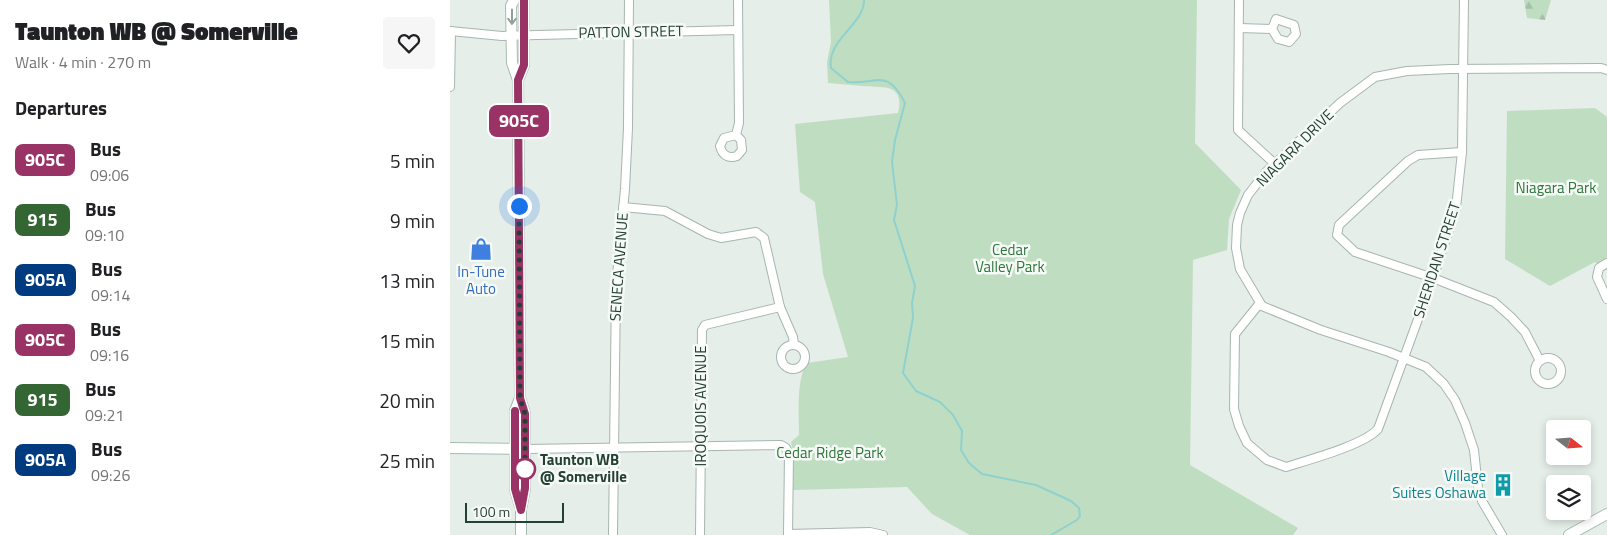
<!DOCTYPE html>
<meta charset="utf-8">
<style>
body{margin:0;font-family:"Titillium Web",sans-serif;background:#f6f6f6;color:#202124;height:100vh;display:flex;flex-direction:column;font-size:19px;white-space:nowrap}
*{box-sizing:border-box;margin:0}
p{font-size:16px;color:#757577}
.icon{flex:none;width:28px;height:28px;fill:none;stroke:currentColor;stroke-width:2;stroke-linecap:round;stroke-linejoin:round}
.map{position:relative;flex:1;overflow:hidden}
.details{display:flex;flex-direction:column;background:#fff;width:450px}
.details>*{flex:none}
.badge{padding:0 10px;border-radius:8px;font-size:18px;line-height:32px}
.needle{width:32px;rotate:107deg}
.buttons{position:absolute;left:1096px;top:420px;display:grid;gap:10px}
.buttons a{display:grid;place-items:center;width:45px;height:45px;border-radius:5px;background:#fff;box-shadow:0 2px 8px #0003;font-size:25px}
.scale{position:absolute;left:15px;bottom:12px;width:99px;box-sizing:border-box;padding-left:5px;border:2px solid #244033;border-top:0;font-size:14px;line-height:18px;white-space:nowrap;color:#244033;-webkit-text-stroke:4px #f6faf7;paint-order:stroke}
.you{position:absolute;width:25px;height:25px;margin:-12px;border:4px solid #fff;border-radius:50%;background:#1a73e8;box-shadow:0 0 0 8px #1a73e833}
.map>.badge{position:absolute;translate:-50% -50%;box-shadow:0 0 0 2px #fff}
h2{padding:0 15px;font-size:19px;line-height:45px}
.round{display:grid;place-items:center;flex:none;width:52px;height:52px;border-radius:5px;background:#f6f6f6}
.overview{display:flex;align-items:center;justify-content:space-between;height:85px;padding:0 15px}
h1{font-size:24px;font-weight:800;line-height:38px}
ul{padding:0;list-style:none}
li{display:flex;align-items:center;gap:15px;height:60px;padding:0 15px}
li div{flex:1}
li b{display:block;font-size:19px}
li em{font-style:normal}
li .badge{min-width:55px;font-weight:700;text-align:center}
main{display:flex;flex:1;min-height:0}
.map>svg:first-child{display:block}
.forest{fill:url(#forest-firs)}
.green{fill:#bfdec1}
.lines{fill:none;stroke-linecap:round;stroke-linejoin:round}
.stream{stroke:#8fd1ce;stroke-width:2}
.street-casing{stroke:#a7b6ae;stroke-width:10}
.secondary-casing{stroke:#a6bcb0;stroke-width:12}
.street{stroke:#fff;stroke-width:8}
.secondary{stroke:#fff;stroke-width:10}
.oneway{stroke:#92a099}
.line-casing{stroke:#fff;stroke-width:11}
.line{stroke:#936;stroke-width:8}
.walk{stroke:#244033;stroke-width:5;stroke-dasharray:0 9}
.stop-dot{fill:#fff;stroke:#936;stroke-width:2.5}
.labels{text-anchor:middle;stroke-width:5;stroke-linejoin:round;paint-order:stroke}
.street-label{font-size:15px;fill:#244033;stroke:#f6faf7}
.park-label{font-size:15px;fill:#2f763c;stroke:#f6faf7}
.shop-label{font-size:15px;fill:#366cbe;stroke:#f6faf7}
.stop-label{font-size:15px;font-weight:bold;fill:#244033;stroke:#f6faf7;text-anchor:start}
.culture-label{font-size:15px;fill:#0d838f;stroke:#f6faf7;text-anchor:end}
</style>
<main>
<section class="details">
<div class="overview"><div><h1>Taunton WB @ Somerville</h1><p>Walk · 4 min · 270 m</p></div><a class="round"><svg class="icon" aria-label="heart" viewBox="0 0 24 24"><path d="M12 20l-8-8c-3-5 5-10 8-4 3-6 11-1 8 4z"/></svg></a></div>
<h2>Departures</h2>
<ul>
<li><span class="badge" style="background:#936;color:#fff">905C</span><div><b>Bus</b><p>09:06</p></div><em>5 min</em></li>
<li><span class="badge" style="background:#363;color:#fff">915</span><div><b>Bus</b><p>09:10</p></div><em>9 min</em></li>
<li><span class="badge" style="background:#003b80;color:#fff">905A</span><div><b>Bus</b><p>09:14</p></div><em>13 min</em></li>
<li><span class="badge" style="background:#936;color:#fff">905C</span><div><b>Bus</b><p>09:16</p></div><em>15 min</em></li>
<li><span class="badge" style="background:#363;color:#fff">915</span><div><b>Bus</b><p>09:21</p></div><em>20 min</em></li>
<li><span class="badge" style="background:#003b80;color:#fff">905A</span><div><b>Bus</b><p>09:26</p></div><em>25 min</em></li>
</ul>
</section>
<div class="map">
<svg width="1157" height="535" viewBox="0 0 1157 535">
<defs>
<pattern id="forest-firs" width="22" height="20" patternUnits="userSpaceOnUse" patternTransform="scale(1.25)"><rect width="22" height="20" fill="#bfdec1"/><path d="M5 1l3.5 6h-7zM16 11l3.5 6h-7z" fill="#a4c0a6"/></pattern>
</defs>
<rect width="100%" height="100%" fill="#e5eee8"/>
<polygon class="forest" points="1074,0 1101,0 1095,20 1077,18"/>
<g class="green">
<path d="M379,0H747L745,143L791,190L779,219L777,250L743,260L740,465L848,528L843,535H520L482,514L457,487L343,490V451L341,442L349,435C349,415 346,379 357,363L398,357L373,274L365,202L350,192L345,124L448,113C455,83 433,88 413,86C402,85 390,84 378,83L377,62L381,42Z"/>
<polygon points="1145,108 1157,117 1157,258 1147,264 1145,262 1100,286 1055,259 1057,111"/>
</g>
<g class="lines">
<path class="stream" d="M414,0C415,24 376,40 381,68L398,82C429,84 437,68 455,103L445,140L442,162L447,205L444,220L465,286L462,303L463,318L453,373L466,391L490,402L503,415L512,431L511,450L519,463L532,474L586,485L621,501L629,508L630,516L627,520L601,535"/>
<defs>
<g id="street">
<polyline points="789,0 788,130 825,164"/>
<polyline points="789,28 822,29 826,19 844,25 846,34 839,42 828,39 822,29"/>
<polyline points="0,31 52,36 288,30"/>
<polyline points="0,87 1,31"/>
<path d="M286,135L291,140L292,150L287,156C278,159 272,155 270,146L274,138L286,135L289,123L288,0"/>
<polyline points="1012,152 968,155 958,161 889,225 887,235 905,252 983,278 1044,302 1061,317 1075,332 1090,361"/>
<polyline points="173,207 215,211 258,234 271,238 306,232 314,238 330,307 343,337 344,345"/>
<polyline points="1157,263 1149,268 1147,277 1157,299"/>
<path d="M810,303L785,334L784,409L789,426L797,443L817,460L836,467C858,460 914,445 928,429L983,278L1006,208L1012,152L1014,0"/>
<circle cx="343" cy="357" r="12"/>
<circle cx="1098" cy="371" r="13"/>
<polyline points="75,449 331,445 336,448 339,454 338,535"/>
<polyline points="338,534 420,532 433,535"/>
<polyline points="163,535 166,286 175,189 178,128 179,0"/>
<polyline points="250,535 252,330 255,325 330,307"/>
<polyline points="1052,535 1032,501 1028,488 1024,450 1015,423 1005,400 994,384 976,367 939,352 871,330 812,306 790,269 786,248 787,225 790,213 798,195 816,172 890,103 925,77 957,71 1000,69 1151,68 1157,70"/>
</g>
<g id="secondary">
<polyline points="64,0 61,6 62,63 68,80"/>
<polyline points="70,398 65,411 65,489 70,506"/>
<polyline points="0,448 71,449"/>
<polyline points="71,535 71,510 75,488 75,414 70,398 68,80 74,65 74,0"/>
<polyline points="1119,535 1157,514"/>
</g>
</defs>
<use href="#street" class="street-casing"/>
<use href="#secondary" class="secondary-casing"/>
<use href="#street" class="street"/>
<use href="#secondary" class="secondary"/>
</g>
<defs><path id="oneway-shaft" d="M-6 0H5M1.5-3L5.5 0L1.5 3" fill="none" stroke-width="1.6" stroke-linecap="round" stroke-linejoin="round" transform="scale(1.25)"/></defs>
<use class="oneway" href="#oneway-shaft" transform="translate(62 17) rotate(90)"/>
<g class="lines">
<defs>
<polyline id="line" points="65,411 65,489 71,510 75,488 75,414 70,398 68,80 74,65 74,0"/>
</defs>
<use href="#line" class="line-casing"/>
<use href="#line" class="line"/>
<polyline class="walk" points="69,206 70,398 75,414 75,469"/>
</g>
<defs>
<symbol id="shop-bare" viewBox="-9 -9 18 18"><path d="M-5-2.5h2.3a2.7 3.5 0 0 1 5.4 0H5L5.5 6h-11ZM-1.5-2.5h3a1.5 2.3 0 0 0-3 0Z" fill="#3f7fe0" stroke="#f6faf7" stroke-width="2.5" paint-order="stroke"/></symbol>
<symbol id="building-bare" viewBox="-9 -9 18 18"><path d="M-4-6H4V6H1V3H-1V6H-4ZM-2.5-4.3h1.7v1.8h-1.7ZM.8-4.3h1.7v1.8H.8ZM-2.5-1h1.7V.8h-1.7ZM.8-1h1.7V.8H.8Z" fill="#0f9aa8" stroke="#f6faf7" stroke-width="2.5" paint-order="stroke"/></symbol>
</defs>
<g fill-rule="evenodd">
<use href="#shop-bare" x="15" y="233" width="32" height="32"/>
<use href="#building-bare" x="1037" y="469" width="32" height="32"/>
</g>
<circle class="stop-dot" cx="75" cy="469" r="10"/>
<g class="labels">
<g class="street-label">
<text transform="translate(181 32) rotate(-1)" y="5">PATTON STREET</text>
<text transform="translate(845 148) rotate(-45)" y="5">NIAGARA DRIVE</text>
<text transform="translate(987 260) rotate(-72)" y="5">SHERIDAN STREET</text>
<text transform="translate(169 267) rotate(-86)" y="5">SENECA AVENUE</text>
<text transform="translate(251 406) rotate(-90)" y="5">IROQUOIS AVENUE</text>
</g>
<g class="park-label">
<text x="1106" y="193">Niagara Park</text>
<text x="560" y="255">Cedar<tspan x="560" dy="17">Valley Park</tspan></text>
<text x="380" y="458">Cedar Ridge Park</text>
</g>
<g class="shop-label">
<text x="31" y="277">In-Tune<tspan x="31" dy="17">Auto</tspan></text>
</g>
<g class="stop-label">
<text x="90" y="465">Taunton WB<tspan x="90" dy="17">@ Somerville</tspan></text>
</g>
<g class="culture-label">
<text x="1036" y="481">Village<tspan x="1036" dy="17">Suites Oshawa</tspan></text>
</g>
</g>
</svg>
<div class="buttons">
<a><svg class="needle" viewBox="-14 -14 28 28"><path d="M0-13l5 13h-10z" fill="#e53935"/><path d="M0 13l5-13h-10z" fill="#757577"/></svg></a>
<a><svg class="icon" aria-label="layers" viewBox="0 0 24 24"><path d="M12 4l9 5-9 5-9-5zM3 14l9 5 9-5"/></svg></a>
</div>
<div class="scale">100 m</div>
<div class="you" style="left:69px;top:206px"></div>
<b class="badge" style="left:69px;top:121px;background:#936;color:#fff">905C</b>
</div>
</main>
